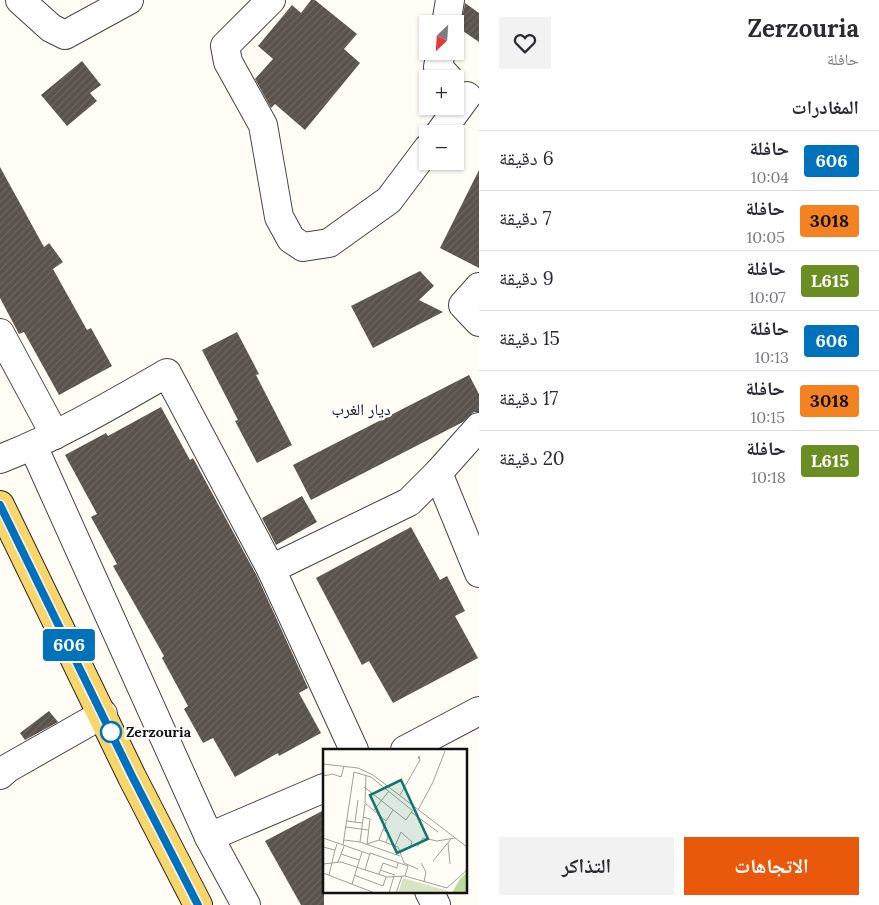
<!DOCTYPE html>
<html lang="ar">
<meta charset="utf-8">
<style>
body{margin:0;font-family:Lora,"Noto Naskh Arabic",serif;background:#f2f2f3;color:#2b2b33;direction:rtl;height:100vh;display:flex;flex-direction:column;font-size:19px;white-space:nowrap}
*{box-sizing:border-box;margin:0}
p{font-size:16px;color:#7c7c81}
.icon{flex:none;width:28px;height:28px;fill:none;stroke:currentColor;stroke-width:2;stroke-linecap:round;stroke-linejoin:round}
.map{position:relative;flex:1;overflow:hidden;direction:ltr}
.side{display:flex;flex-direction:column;background:#fff;width:400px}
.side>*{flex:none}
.badge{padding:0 10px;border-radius:4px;font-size:18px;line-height:32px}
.needle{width:32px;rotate:205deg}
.tools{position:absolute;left:419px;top:15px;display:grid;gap:10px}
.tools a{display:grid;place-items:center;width:45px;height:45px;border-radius:0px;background:#fff;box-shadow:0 1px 4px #0004;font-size:25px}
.map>.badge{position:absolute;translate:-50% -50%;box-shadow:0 0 0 2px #fff}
h2{padding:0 20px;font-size:19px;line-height:45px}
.round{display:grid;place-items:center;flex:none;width:52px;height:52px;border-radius:0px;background:#f2f2f3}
.summary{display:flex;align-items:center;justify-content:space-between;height:85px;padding:0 20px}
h1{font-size:24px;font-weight:700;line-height:38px}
.cta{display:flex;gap:10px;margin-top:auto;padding:10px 20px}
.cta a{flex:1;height:58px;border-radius:0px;background:#ea580c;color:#fff;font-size:20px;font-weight:700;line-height:58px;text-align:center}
.cta a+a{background:#f2f2f3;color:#2b2b33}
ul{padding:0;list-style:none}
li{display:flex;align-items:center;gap:15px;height:60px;padding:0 20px;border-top:1px solid #e1e1e2}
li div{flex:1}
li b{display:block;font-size:19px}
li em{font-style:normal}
li .badge{min-width:55px;font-weight:700;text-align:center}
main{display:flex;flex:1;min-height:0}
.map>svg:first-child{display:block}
.building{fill:url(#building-hatch)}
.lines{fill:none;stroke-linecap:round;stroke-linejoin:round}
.minor-casing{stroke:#444;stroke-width:30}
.major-casing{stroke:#222;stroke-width:30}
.minor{stroke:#fff;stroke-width:28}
.major{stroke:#f9d66b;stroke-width:28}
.line-casing{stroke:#fff;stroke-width:11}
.line{stroke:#0072bc;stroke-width:8}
.stop-dot{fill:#fff;stroke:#0072bc;stroke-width:2.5}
.labels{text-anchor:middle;stroke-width:5;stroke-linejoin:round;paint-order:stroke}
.stop-label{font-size:14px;font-weight:bold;fill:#111;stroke:#fff;text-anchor:start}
.quarter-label{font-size:16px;fill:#111;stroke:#fff}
.inset-road{fill:none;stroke:#a09f9a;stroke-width:1}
.view{fill:#0f766e;fill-opacity:0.15;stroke:#0f766e;stroke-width:2.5}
.inset-edge{fill:none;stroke:#111;stroke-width:2.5}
</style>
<main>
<section class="side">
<div class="summary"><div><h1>Zerzouria</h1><p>حافلة</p></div><a class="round"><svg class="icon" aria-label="heart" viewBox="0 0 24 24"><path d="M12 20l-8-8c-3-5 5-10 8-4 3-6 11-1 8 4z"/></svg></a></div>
<h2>المغادرات</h2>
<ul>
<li><span class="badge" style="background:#0072bc;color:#fff">606</span><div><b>حافلة</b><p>10:04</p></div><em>6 دقيقة</em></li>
<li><span class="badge" style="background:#f58220;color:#111">3018</span><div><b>حافلة</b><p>10:05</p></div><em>7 دقيقة</em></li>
<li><span class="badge" style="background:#6b8e23;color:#fff">L615</span><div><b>حافلة</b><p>10:07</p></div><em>9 دقيقة</em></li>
<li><span class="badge" style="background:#0072bc;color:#fff">606</span><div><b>حافلة</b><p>10:13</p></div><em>15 دقيقة</em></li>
<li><span class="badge" style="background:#f58220;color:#111">3018</span><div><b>حافلة</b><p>10:15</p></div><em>17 دقيقة</em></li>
<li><span class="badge" style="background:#6b8e23;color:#fff">L615</span><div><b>حافلة</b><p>10:18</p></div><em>20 دقيقة</em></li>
</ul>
<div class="cta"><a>الاتجاهات</a><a>التذاكر</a></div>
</section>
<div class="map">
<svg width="479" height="905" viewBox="0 0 479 905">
<defs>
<pattern id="building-hatch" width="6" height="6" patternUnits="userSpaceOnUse" patternTransform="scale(1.25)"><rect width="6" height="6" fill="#5a524d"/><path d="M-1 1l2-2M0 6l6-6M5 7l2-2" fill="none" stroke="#6d6662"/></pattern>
</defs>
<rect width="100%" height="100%" fill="#fffdf5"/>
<g class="building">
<polygon points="311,0 315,0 357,34 344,49 360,63 305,130 275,104 271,108 255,79 273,59 258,46 292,5 301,13"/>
<polygon points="465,3 479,13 479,42 460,29"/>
<polygon points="82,61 101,85 90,93 97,101 67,126 41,95"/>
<polygon points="0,167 44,247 49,243 63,262 53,269 87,330 91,328 112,366 59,395 24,332 19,334 0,298"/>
<polygon points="479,170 479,268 440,248"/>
<polygon points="420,271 434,286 419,300 443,312 373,348 351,306"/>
<polygon points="237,332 259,374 256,375 292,445 257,463 235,421 238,420 202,350"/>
<polygon points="469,375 479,394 479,412 474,412 463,422 311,500 293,465"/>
<polygon points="161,407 190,460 193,458 257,576 308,688 299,693 321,733 279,756 278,753 235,777 213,738 203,743 184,709 188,706 162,658 164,656 113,566 117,564 91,517 97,514 65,455 106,433 108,436"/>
<polygon points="302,496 317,522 276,545 262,518"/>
<polygon points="411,527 440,580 447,576 465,611 455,616 478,658 393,703 369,661 362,665 316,578"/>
<polygon points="49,711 58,722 25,740 20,733"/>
<polygon points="324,810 324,905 301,905 265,841"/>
</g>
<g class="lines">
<defs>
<g id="minor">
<polyline points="20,0 51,28 65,35 129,0"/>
<polyline points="271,0 225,46 228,62 263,125 279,217 291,239 303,247 329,243 389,200 428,148"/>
<polyline points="446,24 450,0"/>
<polyline points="441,51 438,67 449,79"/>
<polyline points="439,134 467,96"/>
<polyline points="479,287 463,305 479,322"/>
<polyline points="0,333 55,435"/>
<polyline points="33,446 209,837 246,905"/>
<path d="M0,459C59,436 113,404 167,373L271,569L354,750"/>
<polyline points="438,473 479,427"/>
<polyline points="271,569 409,502 438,473 479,573"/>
<polyline points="405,750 479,711"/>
<polyline points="0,775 8,768 103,714"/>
<polyline points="209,837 324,788"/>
<polyline points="429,891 436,905"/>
</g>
<polyline id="major" points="0,505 132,777 198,905"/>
</defs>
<use href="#minor" class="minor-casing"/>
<use href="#major" class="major-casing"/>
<use href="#minor" class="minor"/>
<use href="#major" class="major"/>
</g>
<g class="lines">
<defs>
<polyline id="line" points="0,505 132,776 198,905"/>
</defs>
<use href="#line" class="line-casing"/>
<use href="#line" class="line"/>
</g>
<circle class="stop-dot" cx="111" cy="732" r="10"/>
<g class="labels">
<g class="stop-label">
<text x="126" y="737">Zerzouria</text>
</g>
<g class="quarter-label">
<text x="361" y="415">ديار الغرب</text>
</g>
</g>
<g transform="translate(323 749)">
<rect width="144" height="144" fill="#fffdf5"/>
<path d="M144,123V144H129L137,130Z" fill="#b9dc9c"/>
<path d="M80,129L125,142V144H75Z" fill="#d9e3c4"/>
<path class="inset-road" d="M0,15L35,19L50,26L144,98M43,26L42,54L63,72L70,61M0,27L10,25L18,28L21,17M41,38L83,71L89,62M77,46L97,11L96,7L95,10M51,61L66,42M95,61L110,33L122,2M88,63L115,83M40,68L47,70L44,95L56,91L63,73M24,72L39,74M32,73L35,51M23,78L45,81M60,81L66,84L63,94M0,89L46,105M21,91L37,93L77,107M56,91L75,98L81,114L95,120M37,93L42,55M125,94L127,115M20,96L31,23L48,28L90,62M72,97L78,83L89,93L87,98M0,98L12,101L14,95M94,98L100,89L114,92L132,89M18,105L36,111M110,112L128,90M15,113L21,97M98,114L103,123L101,133M0,115L18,113L64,128L82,127L124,139L144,121M42,121L47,104L85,117L82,127M57,121L72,126M0,124L52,144M56,125L60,114L74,119L75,114M6,126L12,101M31,126L60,137L63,128M29,135L39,103M66,144L71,127M73,144L79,127"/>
<path class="view" d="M78,31L105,90L74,104L47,46Z"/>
<rect width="144" height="144" class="inset-edge"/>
</g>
</svg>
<div class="tools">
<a><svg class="needle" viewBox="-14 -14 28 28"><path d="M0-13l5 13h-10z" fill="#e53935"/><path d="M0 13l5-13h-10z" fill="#7c7c81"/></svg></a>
<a>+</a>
<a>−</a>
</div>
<b class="badge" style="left:69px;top:645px;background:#0072bc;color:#fff">606</b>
</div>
</main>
